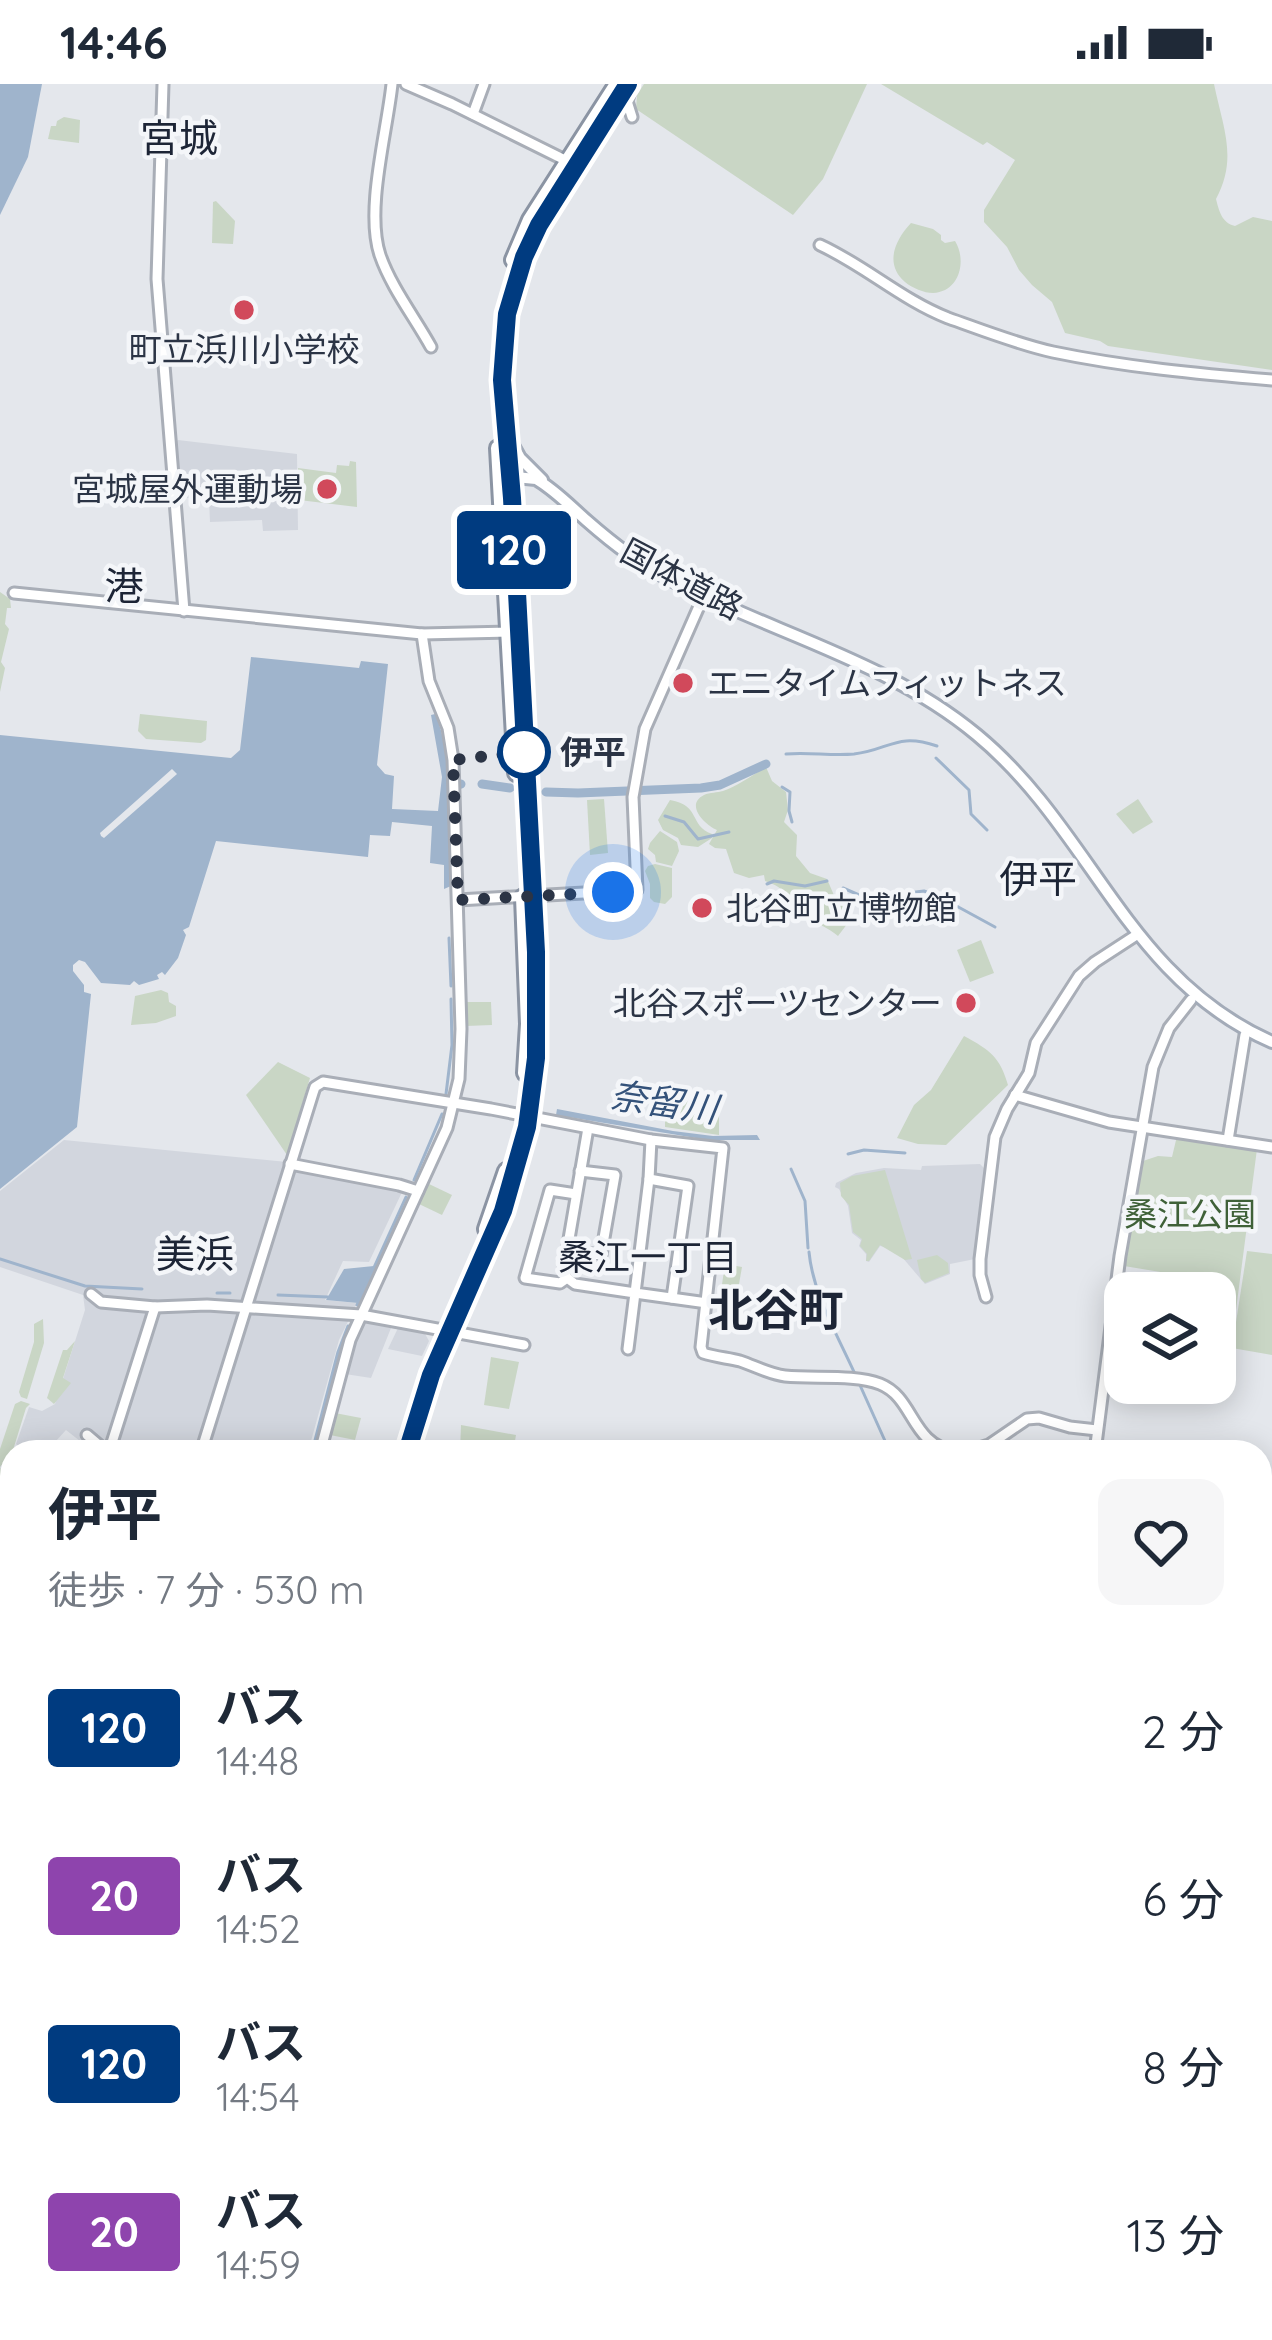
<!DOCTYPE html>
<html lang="ja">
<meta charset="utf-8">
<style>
body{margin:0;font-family:Quicksand,"Noto Sans JP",sans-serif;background:#f6f6f7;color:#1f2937;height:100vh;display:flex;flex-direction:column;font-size:45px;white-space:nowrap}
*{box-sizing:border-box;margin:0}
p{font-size:39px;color:#747a83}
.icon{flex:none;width:66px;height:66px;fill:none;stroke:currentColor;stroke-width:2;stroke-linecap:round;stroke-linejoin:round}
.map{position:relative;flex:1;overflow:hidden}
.drawer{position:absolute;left:0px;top:1356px;width:1272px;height:900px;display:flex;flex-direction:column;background:#fff;border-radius:36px 36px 0 0;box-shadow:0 6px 30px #0003}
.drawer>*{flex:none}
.badge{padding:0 24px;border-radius:9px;font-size:42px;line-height:78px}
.tools{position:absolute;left:1104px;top:1188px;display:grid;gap:24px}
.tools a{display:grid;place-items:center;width:132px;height:132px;border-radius:24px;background:#fff;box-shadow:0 6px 30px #0003;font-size:60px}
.you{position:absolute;width:60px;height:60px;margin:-30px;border:9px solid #fff;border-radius:50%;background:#1a73e8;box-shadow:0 0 0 18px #1a73e833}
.map>.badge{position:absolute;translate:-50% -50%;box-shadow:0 0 0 6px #fff}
.round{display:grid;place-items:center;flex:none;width:126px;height:126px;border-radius:24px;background:#f6f6f7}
.overview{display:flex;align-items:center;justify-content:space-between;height:204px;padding:0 48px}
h1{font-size:57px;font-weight:700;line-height:90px}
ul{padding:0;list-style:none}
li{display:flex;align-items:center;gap:36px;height:168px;padding:0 48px}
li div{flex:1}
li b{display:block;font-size:45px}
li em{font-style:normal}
li .badge{min-width:132px;font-weight:700;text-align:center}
.status{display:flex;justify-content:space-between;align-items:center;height:84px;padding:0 60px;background:#fff;direction:ltr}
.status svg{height:33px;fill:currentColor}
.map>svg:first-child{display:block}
.built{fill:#d2d6de}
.green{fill:#c9d6c5}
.water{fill:#9fb4cc}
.pier{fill:#e4e7ec}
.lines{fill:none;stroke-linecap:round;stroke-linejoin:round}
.stream{stroke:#9fb4cc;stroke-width:3}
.river{stroke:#9fb4cc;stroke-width:9}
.secondary-casing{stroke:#a9aeb7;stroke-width:15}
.primary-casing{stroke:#a3abb8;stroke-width:16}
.highway-casing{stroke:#8b94a3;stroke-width:20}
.secondary{stroke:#fff;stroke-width:9}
.primary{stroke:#fff;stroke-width:10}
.highway{stroke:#fff;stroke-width:14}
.line-casing{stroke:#fff;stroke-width:27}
.line{stroke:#003b80;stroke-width:18}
.walk{stroke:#2b3445;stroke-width:12;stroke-dasharray:0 21.6}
.poi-dot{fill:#d1495b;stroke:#f4f6f9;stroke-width:4.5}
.stop-dot{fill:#fff;stroke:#003b80;stroke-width:6}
.labels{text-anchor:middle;stroke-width:9;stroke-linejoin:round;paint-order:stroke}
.poi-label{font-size:33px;fill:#2b3445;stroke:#f4f6f9;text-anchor:end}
.street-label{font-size:33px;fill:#2b3445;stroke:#f4f6f9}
.stop-label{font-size:33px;font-weight:bold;fill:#2b3445;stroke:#f4f6f9;text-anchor:start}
.park-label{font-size:33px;fill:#3f6138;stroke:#f4f6f9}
.water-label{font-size:36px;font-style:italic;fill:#34527a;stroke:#f4f6f9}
.neighbourhood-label{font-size:36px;fill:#1d2536;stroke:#f4f6f9}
.quarter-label{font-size:39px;fill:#1d2536;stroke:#f4f6f9}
.district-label{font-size:45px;font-weight:bold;fill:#1d2536;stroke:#f4f6f9}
</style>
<div class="status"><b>14:46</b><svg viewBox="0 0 49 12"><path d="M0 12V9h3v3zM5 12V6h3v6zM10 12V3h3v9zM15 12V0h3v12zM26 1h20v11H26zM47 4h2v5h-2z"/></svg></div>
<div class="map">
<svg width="1272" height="2256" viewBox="0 0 1272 2256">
<rect width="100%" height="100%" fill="#e4e7ec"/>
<g class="built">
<polygon points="178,356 297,370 298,446 263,447 262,436 210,438 209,414 180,414 175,359"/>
<polygon points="64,1056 287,1078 403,1106 369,1178 343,1177 325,1216 357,1219 339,1256 308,1368 115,1368 90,1347 80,1357 66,1346 46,1368 25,1368 16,1360 29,1323 42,1327 55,1320 85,1226 83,1211 0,1183 0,1107"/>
<polygon points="980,1080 986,1086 975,1175 950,1180 950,1190 925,1200 902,1173 885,1163 880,1162 869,1178 866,1177 866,1170 859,1162 861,1156 852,1149 848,1122 839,1105 835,1103 836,1099 856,1089 884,1084 921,1086 922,1082"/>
<polygon points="367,1239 391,1244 371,1294 345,1290 362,1241"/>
<polygon points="398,1244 424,1248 429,1257 422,1272 388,1265"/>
</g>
<g class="green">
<polygon points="644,0 867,0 823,95 793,131 636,25 637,11"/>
<path d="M881,0H1214C1223,44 1238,74 1216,115C1219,127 1222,139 1235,142L1253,133L1272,137V286L1108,262L1100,257L1065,249L1052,218L1032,201L1019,186L1007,163L984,138V126L1015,76L987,58L983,61Z"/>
<polygon points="64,33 80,36 79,59 48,55 51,42 56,42 57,37"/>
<polygon points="216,117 235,137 233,160 212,159 213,118"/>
<path d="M911,139L933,145L941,151V156L945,159L955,157C967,176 960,208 933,209C924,209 912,204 905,198C884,180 895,156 911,139Z"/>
<polygon points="350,377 356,378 357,423 299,416 298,384 336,389 337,381 349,382"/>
<polygon points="0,508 10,515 11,524 7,524 5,540 9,545 1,578 5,584 0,608"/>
<polygon points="140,630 207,637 206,656 201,659 146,655 138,647"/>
<path d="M766,683L772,697L786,708L788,726L784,738L797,751L796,772L810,789L827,795L836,816L849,827L851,835L838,852C829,844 815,839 804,830C788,817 788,804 765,797L764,791L749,794L734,789L726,765L715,764L709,760L717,746C706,742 684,721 704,711C710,708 717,709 723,707C738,702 752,691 766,683Z"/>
<polygon points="604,715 608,769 590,771 587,716"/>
<polygon points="1138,715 1153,738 1133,750 1116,730"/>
<path d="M670,716C702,722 688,741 712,750V754L698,763L681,761L678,754L663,746L658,736Z"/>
<polygon points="660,747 677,758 679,767 672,782 656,778 655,771 648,765 650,759"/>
<polygon points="655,780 672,784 672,813 665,820 654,818 650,814 650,800 645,787 648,782"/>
<polygon points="981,856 994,889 970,898 957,866"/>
<polygon points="161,906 168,909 169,918 176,922 176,932 156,939 131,941 135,912"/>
<polygon points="465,918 491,918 492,941 466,942"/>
<path d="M964,952C990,966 1000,973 1008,1001L946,1061L918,1060L897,1054L914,1021L931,1006Z"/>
<polygon points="278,978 310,994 287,1071 246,1011"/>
<polygon points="665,1015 719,1021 719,1051 665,1043"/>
<polygon points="1177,1052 1257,1065 1236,1226 1222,1224 1221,1198 1124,1182 1140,1078 1158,1072 1172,1073"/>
<polygon points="885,1086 912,1175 905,1176 880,1161 869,1177 866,1177 867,1170 860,1162 862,1155 853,1148 849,1121 841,1112 840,1099 852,1092"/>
<polygon points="429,1100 452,1111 442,1131 419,1120"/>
<polygon points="1247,1167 1272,1170 1272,1271 1232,1264"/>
<polygon points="937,1171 948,1179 949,1189 925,1199 921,1195 917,1176"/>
<polygon points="725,1180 742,1183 736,1217 720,1214"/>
<polygon points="43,1235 44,1259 27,1315 21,1313 19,1308 34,1258 34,1240"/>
<polygon points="75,1257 63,1294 71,1299 54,1320 47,1314 63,1266 67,1266"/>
<polygon points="491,1273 519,1278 509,1325 484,1321"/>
<polygon points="21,1317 30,1320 26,1324 13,1366 0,1383 0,1365 15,1320"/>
<polygon points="335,1329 361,1334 355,1356 330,1351"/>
<polygon points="461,1341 516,1351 513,1368 460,1368"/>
<polygon points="12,1372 12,1590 0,1577 0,1385"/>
</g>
<g class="water">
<polygon points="0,0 42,0 28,73 0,131"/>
<path d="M251,573L359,584L361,577L388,580L377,681L385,690L394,692L392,725L438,727L442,693L431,631L435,630C454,670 450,756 451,802L444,805V781L430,779L432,742L392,738L390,752L370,751L368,773L216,757L189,843L183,846L186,851L178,874L165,891L162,888L157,891L159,895L139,901L134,897L130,901L101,899L85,878L79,876L73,881V887L84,901V908L91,910L77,1043L0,1105V651L231,674L240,666Z"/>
<polygon points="557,1025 673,1047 713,1052 757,1051 760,1056 708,1056 556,1031"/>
<polygon points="374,1182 358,1219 326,1216 344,1185"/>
<polygon points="0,1589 12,1601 12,1842 0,1850"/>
</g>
<polygon class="pier" points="172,685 177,690 104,754 101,752 100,749"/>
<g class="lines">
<g class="stream">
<path d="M786,670C809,668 831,672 854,670C890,666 896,648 937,662"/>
<polyline points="936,674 969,706 971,730 987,746"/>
<polyline points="782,703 790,708 789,727 792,738"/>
<polyline points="665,732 684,738 698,755 729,748"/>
<polyline points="767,800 774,797 805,802 827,797"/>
<polyline points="843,804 866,814 924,807 940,813 995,843"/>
<polyline points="449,854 451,902"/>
<polyline points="446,1010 452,961 451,915"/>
<polyline points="848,1070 864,1066 905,1069"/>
<polyline points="791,1085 805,1117 808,1164"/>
<polyline points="414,1096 442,1030"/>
<path d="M809,1168C813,1210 837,1250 855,1290"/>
<polyline points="0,1175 85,1202 142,1205"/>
<polyline points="217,1209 230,1209"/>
<polyline points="278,1211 328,1213"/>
<polyline points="357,1221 406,1113"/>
<polyline points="859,1299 890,1368"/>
<polyline points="312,1368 338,1268 348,1242"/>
<polyline points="0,1919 12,1942"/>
<polyline points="1260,2092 1272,2093"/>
<polyline points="139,2244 141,2256"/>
</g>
<g class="river">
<polyline points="482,700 510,704"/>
<polyline points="448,703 461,700"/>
<polyline points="546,708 578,709 701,704 720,701 766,680"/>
<polyline points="853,2256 854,2244"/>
</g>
<defs>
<g id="secondary">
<polyline points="163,0 157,195 184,527"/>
<path d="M392,0C387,48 365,126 380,171C391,203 415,234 431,263"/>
<polyline points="406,0 452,20 567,77"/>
<polyline points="631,5 627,17 632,33"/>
<polyline points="473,30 484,0"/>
<path d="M820,161C864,181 902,216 948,234C982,246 1017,260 1053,268C1125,283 1199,290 1272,296"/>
<polyline points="14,509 422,550 510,548"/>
<polyline points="458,816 637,806 633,713 645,645 704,511"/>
<polyline points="1015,1011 1109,1038 1272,1063"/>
<polyline points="588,1044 564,1184 567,1194 575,1200 635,1209 628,1265"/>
<polyline points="651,1056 649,1095 635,1209 707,1219"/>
<polyline points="1228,1056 1245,951"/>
<polyline points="290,1080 399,1101 418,1107"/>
<polyline points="649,1095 688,1102 672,1214"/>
<polyline points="566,1167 601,1171 615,1091 580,1087"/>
<polyline points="567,1194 560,1199 525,1194 550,1106 576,1110"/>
<polyline points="91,1210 101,1218 155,1223 207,1221 361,1231 524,1261"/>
<polyline points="986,1213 980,1191 980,1175 995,1053 1007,1025 1029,989 1036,959 1079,892 1095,878 1138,850"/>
<polyline points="87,1351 107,1368"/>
<polyline points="109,1368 155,1223"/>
<path d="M201,1368L313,1009L315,1003L323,998L491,1025L651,1056L723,1064L701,1263L703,1269C715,1273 728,1274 740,1277C755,1282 769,1290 785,1292C814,1295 854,1290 880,1300C915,1314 910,1360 955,1368"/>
<polyline points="320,1368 350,1256 447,1044 459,995 461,945 453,676 448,644 429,597 422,550"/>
<polyline points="967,1368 989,1361 1027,1335 1039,1334 1070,1343 1097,1346"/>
<polyline points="1095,1368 1120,1172 1153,983 1169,944 1191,916"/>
<polyline points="1260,1818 1272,1821"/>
<polyline points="0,1973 12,1965"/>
<polyline points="538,2244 546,2256"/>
<polyline points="801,2256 815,2244"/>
</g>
<g id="primary">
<polyline points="509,354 520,374 542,396"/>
<path d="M503,397L515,393L536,395C555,406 570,422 586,436C611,458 637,479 667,494C769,548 887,576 977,651C1093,747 1126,894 1272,958"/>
</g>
<g id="highway">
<polyline points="513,176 530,136 617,0"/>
<polyline points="498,364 516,689"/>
<polyline points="523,813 528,940 525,989"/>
<polyline points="486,1145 506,1087"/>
<polyline points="407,1368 431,1291 503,1127 527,1043 536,974 536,868 512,414 502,296 507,230 524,173 539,141 628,0"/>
<polyline points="0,2173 12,2164"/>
</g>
</defs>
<use href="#secondary" class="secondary-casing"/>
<use href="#primary" class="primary-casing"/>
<use href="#highway" class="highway-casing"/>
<use href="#secondary" class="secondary"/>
<use href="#primary" class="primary"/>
<use href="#highway" class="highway"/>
</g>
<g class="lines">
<defs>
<polyline id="line" points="407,1368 431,1291 503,1127 527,1043 536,974 536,868 512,414 502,296 507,230 524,173 539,141 628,0"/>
</defs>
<use href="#line" class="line-casing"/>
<use href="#line" class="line"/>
<polyline class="walk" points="524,668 453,676 458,816 613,808"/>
</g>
<g class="poi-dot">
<circle cx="244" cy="226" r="12"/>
<circle cx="327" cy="405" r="12"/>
<circle cx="683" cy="599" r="12"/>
<circle cx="702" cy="824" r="12"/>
<circle cx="966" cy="919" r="12"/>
</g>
<circle class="stop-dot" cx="524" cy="668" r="24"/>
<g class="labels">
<g class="poi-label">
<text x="244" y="277" text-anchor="middle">町立浜川小学校</text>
<text x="303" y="417">宮城屋外運動場</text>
<text x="707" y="611" text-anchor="start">エニタイムフィットネス</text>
<text x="726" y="836" text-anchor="start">北谷町立博物館</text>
<text x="942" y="931">北谷スポーツセンター</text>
</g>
<g class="street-label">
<text transform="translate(682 495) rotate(28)" y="12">国体道路</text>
</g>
<g class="stop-label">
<text x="560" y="680">伊平</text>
</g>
<g class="park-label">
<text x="1190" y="1142">桑江公園</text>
</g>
<g class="water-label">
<text transform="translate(664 1018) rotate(8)" y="13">奈留川</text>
</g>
<g class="neighbourhood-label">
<text x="648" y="1186">桑江一丁目</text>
</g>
<g class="quarter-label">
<text x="179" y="68">宮城</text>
<text x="124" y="516">港</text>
<text x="1038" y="809">伊平</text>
<text x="195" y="1184">美浜</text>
</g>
<g class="district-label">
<text x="776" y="1242">北谷町</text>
</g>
</g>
</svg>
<div class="tools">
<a><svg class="icon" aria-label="layers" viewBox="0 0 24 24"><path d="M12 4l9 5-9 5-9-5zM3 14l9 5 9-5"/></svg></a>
</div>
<div class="you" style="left:613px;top:808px"></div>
<b class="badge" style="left:514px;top:466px;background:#003b80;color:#fff">120</b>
<section class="drawer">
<div class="overview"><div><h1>伊平</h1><p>徒歩 · 7 分 · 530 m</p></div><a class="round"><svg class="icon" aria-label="heart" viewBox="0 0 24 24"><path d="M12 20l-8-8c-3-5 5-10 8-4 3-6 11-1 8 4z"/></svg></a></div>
<ul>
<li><span class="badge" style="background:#003b80;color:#fff">120</span><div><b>バス</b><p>14:48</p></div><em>2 分</em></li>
<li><span class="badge" style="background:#8e44ad;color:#fff">20</span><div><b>バス</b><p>14:52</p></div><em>6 分</em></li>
<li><span class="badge" style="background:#003b80;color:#fff">120</span><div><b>バス</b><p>14:54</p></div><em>8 分</em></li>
<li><span class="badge" style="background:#8e44ad;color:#fff">20</span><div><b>バス</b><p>14:59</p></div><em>13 分</em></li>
</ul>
</section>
</div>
